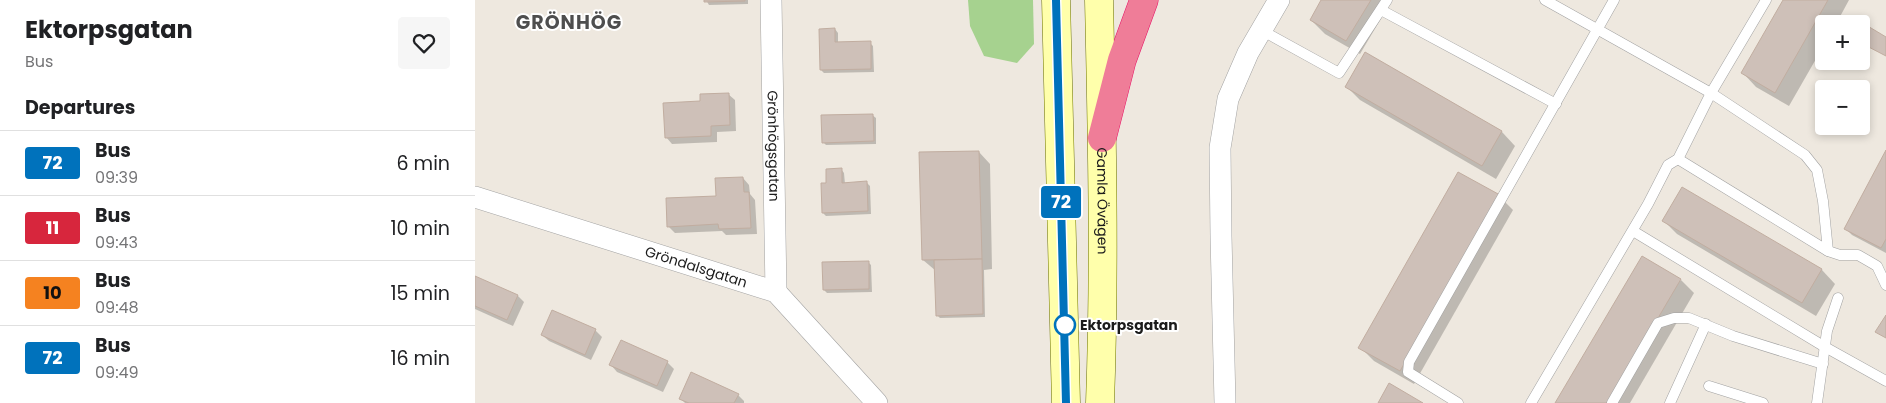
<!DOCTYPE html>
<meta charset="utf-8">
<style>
body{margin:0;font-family:Poppins,sans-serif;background:#f6f6f6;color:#202124;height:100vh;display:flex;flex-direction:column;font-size:19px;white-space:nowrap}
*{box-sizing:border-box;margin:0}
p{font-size:16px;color:#757577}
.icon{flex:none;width:28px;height:28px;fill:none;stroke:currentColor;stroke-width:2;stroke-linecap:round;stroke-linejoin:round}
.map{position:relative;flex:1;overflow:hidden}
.side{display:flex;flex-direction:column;background:#fff;width:475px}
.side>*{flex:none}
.badge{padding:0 10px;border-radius:4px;font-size:18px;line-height:32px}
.fabs{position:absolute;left:1340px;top:15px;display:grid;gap:10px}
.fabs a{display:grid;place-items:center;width:55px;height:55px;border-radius:5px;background:#fff;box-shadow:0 2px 8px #0003;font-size:25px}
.map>.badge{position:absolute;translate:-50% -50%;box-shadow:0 0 0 2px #fff}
h2{padding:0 25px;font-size:19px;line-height:45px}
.round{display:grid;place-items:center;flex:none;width:52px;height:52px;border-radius:5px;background:#f6f6f6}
.head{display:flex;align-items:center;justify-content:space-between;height:85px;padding:0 25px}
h1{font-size:24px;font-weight:700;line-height:38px}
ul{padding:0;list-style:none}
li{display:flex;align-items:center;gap:15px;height:65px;padding:0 25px;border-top:1px solid #e0e0e0}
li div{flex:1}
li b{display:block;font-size:19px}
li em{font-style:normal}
li .badge{min-width:55px;font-weight:700;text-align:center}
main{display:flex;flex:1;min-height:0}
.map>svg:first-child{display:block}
.forest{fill:#a6d28f}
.shadow{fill:#0003}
.building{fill:#cec0b8;stroke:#c1ada0}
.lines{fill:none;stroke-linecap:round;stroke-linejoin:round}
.lane-casing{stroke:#a2a2a2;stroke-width:11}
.street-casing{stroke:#a2a2a2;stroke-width:22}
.secondary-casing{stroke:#6d7300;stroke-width:29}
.highway-casing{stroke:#e61265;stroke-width:29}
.lane{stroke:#fff;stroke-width:10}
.street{stroke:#fff;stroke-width:21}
.secondary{stroke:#ffffab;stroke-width:28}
.highway{stroke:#ef7d98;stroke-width:28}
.line-casing{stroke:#fff;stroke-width:11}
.line{stroke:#0072bc;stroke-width:8}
.stop-dot{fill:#fff;stroke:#0072bc;stroke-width:2.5}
.labels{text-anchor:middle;stroke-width:4;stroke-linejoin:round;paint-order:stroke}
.street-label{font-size:14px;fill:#1b1b1b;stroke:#fff}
.stop-label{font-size:14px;font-weight:bold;fill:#1b1b1b;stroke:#fff;text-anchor:start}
.district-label{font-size:19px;font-weight:bold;letter-spacing:1px;fill:#4e4e4e;stroke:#fff}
</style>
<main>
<section class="side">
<div class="head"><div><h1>Ektorpsgatan</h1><p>Bus</p></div><a class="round"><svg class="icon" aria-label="heart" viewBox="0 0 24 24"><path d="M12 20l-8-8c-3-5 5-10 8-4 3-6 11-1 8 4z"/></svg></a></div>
<h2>Departures</h2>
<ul>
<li><span class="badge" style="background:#0072bc;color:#fff">72</span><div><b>Bus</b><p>09:39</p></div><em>6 min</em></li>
<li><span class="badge" style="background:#d7263d;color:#fff">11</span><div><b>Bus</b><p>09:43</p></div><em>10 min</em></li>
<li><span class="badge" style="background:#f58220;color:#111">10</span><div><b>Bus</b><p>09:48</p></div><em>15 min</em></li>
<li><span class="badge" style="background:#0072bc;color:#fff">72</span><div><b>Bus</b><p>09:49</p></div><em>16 min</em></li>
</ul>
</section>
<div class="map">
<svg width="1411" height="403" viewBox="0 0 1411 403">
<rect width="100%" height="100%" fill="#eee8df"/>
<polygon class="forest" points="493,0 558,0 559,44 542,63 509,56 495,26"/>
<g class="shadow">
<polygon points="231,0 273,0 273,4 234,5"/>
<polygon points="848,0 917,0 885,54 850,34 836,20"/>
<polygon points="1309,0 1374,0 1361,24 1349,24 1349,45 1314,106 1281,87 1268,73"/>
<polygon points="360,29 363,33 363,43 395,43 398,46 399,72 349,73 346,70"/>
<polygon points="891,53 1027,132 1040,146 1021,179 885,100 871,86"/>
<polygon points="253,94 260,100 261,131 242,132 242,142 197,144 191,137 226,102"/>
<polygon points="397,115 401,118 401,144 351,145 348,142"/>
<polygon points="504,152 515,164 517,269 509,270 510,317 465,318 462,315 461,271 448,260"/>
<polygon points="1411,152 1411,253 1377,235 1370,228"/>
<polygon points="366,169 369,173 370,184 392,183 395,186 396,214 351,216 348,213 352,184"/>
<polygon points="268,178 274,185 275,194 280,200 282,234 251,235 247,231 200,233 193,226 242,197"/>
<polygon points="1208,189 1347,270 1360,284 1341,316 1202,234 1189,221"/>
<polygon points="1024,196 1038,210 939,384 899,361 885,347"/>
<polygon points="393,262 396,265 397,292 352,293 349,290"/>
<polygon points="0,277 43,296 49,302 38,326 0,309"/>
<polygon points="1206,280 1219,293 1155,403 1082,403"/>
<polygon points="120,330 127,337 116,360 74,341 67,335"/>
<polygon points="192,362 199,369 188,392 142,372 136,365"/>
<polygon points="263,395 269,401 269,403 210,403 206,399"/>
</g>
<g class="building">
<polygon points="229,0 270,0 270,1 229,2"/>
<polygon points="846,0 896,0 871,41 835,20"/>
<polygon points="1308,0 1353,0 1300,93 1266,73"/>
<polygon points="1391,25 1411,37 1411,56 1386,43 1386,33"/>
<polygon points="360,28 360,42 396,41 396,69 345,70 344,29"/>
<polygon points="890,52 1027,131 1007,166 870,87"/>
<polygon points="254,93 255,125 236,126 236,136 190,138 188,103 225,101 225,94"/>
<polygon points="398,114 399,141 347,143 346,115"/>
<polygon points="1411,150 1411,239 1406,248 1369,229"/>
<polygon points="504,151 507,259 447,260 444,152"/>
<polygon points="367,168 367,183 392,181 393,211 347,213 346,183 351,183 351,169"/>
<polygon points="983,172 1025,195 925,371 883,348"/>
<polygon points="268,177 269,192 274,192 276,228 244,229 243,224 192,227 191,198 241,196 240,178"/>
<polygon points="1207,187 1347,269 1327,303 1187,221"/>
<polygon points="1167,256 1206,279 1133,403 1080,403"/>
<polygon points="507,259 508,314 461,316 459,260"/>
<polygon points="394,261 394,289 348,290 347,262"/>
<polygon points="0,276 43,295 32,320 0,306"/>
<polygon points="77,310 121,329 110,355 66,335"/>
<polygon points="1411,315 1411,338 1400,332"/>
<polygon points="146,340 193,361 182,386 134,365"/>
<polygon points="216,372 264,394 259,403 214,403 204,399"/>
<polygon points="914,383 948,403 903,403"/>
</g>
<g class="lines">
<defs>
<g id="lane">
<polyline points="1070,0 1236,93 1330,155 1342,170 1348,201 1353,251"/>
<polyline points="906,10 1081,104"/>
<polyline points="786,30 864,73 912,0"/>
<polyline points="1203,159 1353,251 1365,255 1383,255 1402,266 1411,285"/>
<polyline points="1158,231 1350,347 1411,381"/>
<polyline points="1234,386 1288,403"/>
<polyline points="983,403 933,372 934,362 1139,0"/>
<polyline points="1056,403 1173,204 1193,165 1203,159 1236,93 1291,0"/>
<polyline points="1137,403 1183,323 1199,318 1214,318 1258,336 1348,364"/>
<polyline points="1195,403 1231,324"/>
<polyline points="1342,403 1352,331 1363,298"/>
</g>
<g id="street">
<path id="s1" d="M296,0L301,292"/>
<path id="s2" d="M0,197L301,292L402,403"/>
<polyline points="750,403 746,236 745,148 753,99 773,53 804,0"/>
</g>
<g id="secondary">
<polyline points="581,0 591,403"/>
<path id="s3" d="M624,0C627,134 630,269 625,403"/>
</g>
<polyline id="highway" points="627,138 647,60 669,0"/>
</defs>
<use href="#lane" class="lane-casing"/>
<use href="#street" class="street-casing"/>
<use href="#secondary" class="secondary-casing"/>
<use href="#highway" class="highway-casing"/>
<use href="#lane" class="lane"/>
<use href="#street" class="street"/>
<use href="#secondary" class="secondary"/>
<use href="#highway" class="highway"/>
</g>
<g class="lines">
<defs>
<polyline id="line" points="581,0 591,403"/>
</defs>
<use href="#line" class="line-casing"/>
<use href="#line" class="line"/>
</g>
<circle class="stop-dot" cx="590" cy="325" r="10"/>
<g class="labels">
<g class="street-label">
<text dy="5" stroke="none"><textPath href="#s1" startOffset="146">Grönhögsgatan</textPath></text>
<text dy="5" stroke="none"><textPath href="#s3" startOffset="201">Gamla Övägen</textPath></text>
<text dy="5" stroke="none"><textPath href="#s2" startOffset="232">Gröndalsgatan</textPath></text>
</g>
<g class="stop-label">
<text x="605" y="330">Ektorpsgatan</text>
</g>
<g class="district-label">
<text x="94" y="29">GRÖNHÖG</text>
</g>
</g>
</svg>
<div class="fabs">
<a>+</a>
<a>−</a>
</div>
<b class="badge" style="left:586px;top:202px;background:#0072bc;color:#fff">72</b>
</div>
</main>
